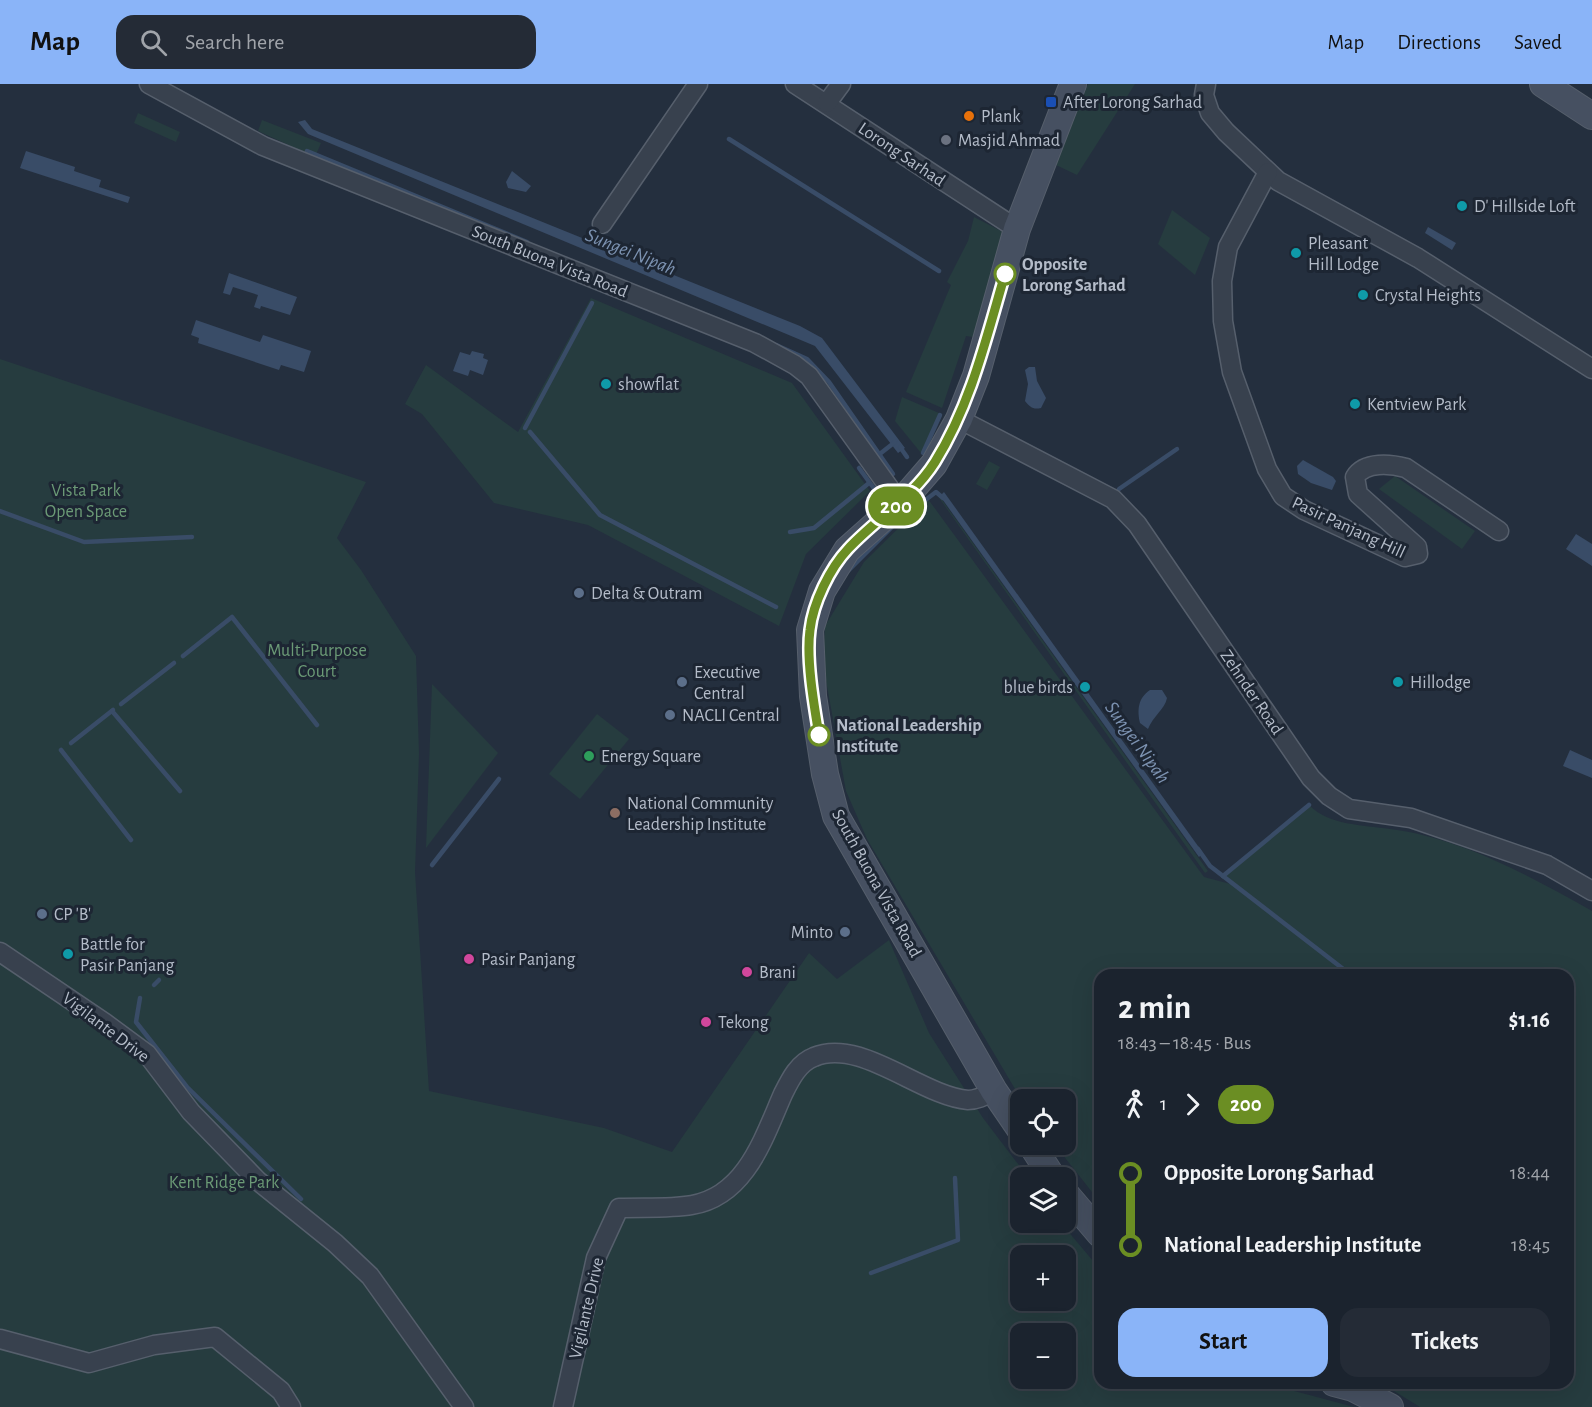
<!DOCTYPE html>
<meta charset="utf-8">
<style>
body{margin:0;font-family:"Alegreya Sans",sans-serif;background:#242b36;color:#f1f3f6;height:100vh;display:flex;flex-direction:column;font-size:22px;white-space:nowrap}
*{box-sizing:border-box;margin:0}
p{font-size:20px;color:#a0a4aa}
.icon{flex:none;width:33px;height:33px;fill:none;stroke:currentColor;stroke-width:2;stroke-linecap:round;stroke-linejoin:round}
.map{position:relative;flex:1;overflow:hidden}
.drawer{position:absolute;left:1094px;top:885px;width:480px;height:420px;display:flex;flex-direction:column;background:#1b232e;border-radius:18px;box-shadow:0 6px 24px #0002,0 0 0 2px #39404a}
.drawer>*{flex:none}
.badge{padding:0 12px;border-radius:20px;font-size:21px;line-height:39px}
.tools{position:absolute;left:1010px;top:1005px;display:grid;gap:12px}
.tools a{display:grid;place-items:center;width:66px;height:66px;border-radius:12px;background:#1b232e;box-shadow:0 6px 24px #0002,0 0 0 2px #39404a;font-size:30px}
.map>.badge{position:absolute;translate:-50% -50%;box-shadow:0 0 0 3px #fff}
.legs{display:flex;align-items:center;gap:9px;height:66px;padding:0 24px;font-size:20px}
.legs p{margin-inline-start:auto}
.overview{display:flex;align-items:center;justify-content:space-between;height:102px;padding:0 24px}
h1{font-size:33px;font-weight:700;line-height:45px}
.button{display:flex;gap:12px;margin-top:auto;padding:12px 24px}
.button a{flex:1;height:69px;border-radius:18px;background:#8ab4f8;color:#111;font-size:24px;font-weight:700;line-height:69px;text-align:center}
.button a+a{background:#242b36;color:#f1f3f6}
ul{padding:0 24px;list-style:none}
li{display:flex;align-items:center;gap:21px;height:72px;font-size:22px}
li i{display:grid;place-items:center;width:9px;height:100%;margin:0 8px;background:currentColor}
li i::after{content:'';width:15px;height:15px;margin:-8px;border:4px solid;border-radius:50%;background:#1b232e}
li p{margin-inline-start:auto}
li:first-child i{background:linear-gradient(#0000 50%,currentColor 0)}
li:last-child i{background:linear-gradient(currentColor 50%,#0000 0)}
header{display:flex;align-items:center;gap:36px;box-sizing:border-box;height:84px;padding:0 30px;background:#8ab4f8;color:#111}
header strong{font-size:28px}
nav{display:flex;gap:33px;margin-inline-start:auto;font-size:21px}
.search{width:420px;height:54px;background:#242b36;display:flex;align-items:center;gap:15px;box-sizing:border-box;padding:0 21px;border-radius:18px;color:#a0a4aa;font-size:22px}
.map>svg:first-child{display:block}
.green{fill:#263c3f;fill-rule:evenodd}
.water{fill:#394c67}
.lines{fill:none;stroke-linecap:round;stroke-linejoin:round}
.stream{stroke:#394c67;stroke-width:4.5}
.street-casing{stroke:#565f6c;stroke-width:21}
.secondary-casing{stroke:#565f6c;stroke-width:28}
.street{stroke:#38414e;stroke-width:18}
.secondary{stroke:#465061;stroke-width:26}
.line-1-casing{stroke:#fff;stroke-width:14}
.line-1{stroke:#6b8e23;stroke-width:9}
.transit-dot{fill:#1a4fb4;stroke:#1d2633;stroke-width:2}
.food-dot{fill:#e8710a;stroke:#1d2633;stroke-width:2}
.worship-dot{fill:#6b7280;stroke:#1d2633;stroke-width:2}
.culture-dot{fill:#0f9aa8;stroke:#1d2633;stroke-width:2}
.stop-1-dot{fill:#fff;stroke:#6b8e23;stroke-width:3}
.service-dot{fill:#5c6f8a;stroke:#1d2633;stroke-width:2}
.leisure-dot{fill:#2e9e5b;stroke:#1d2633;stroke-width:2}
.education-dot{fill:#8d6e63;stroke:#1d2633;stroke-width:2}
.hotel-dot{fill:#d1479c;stroke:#1d2633;stroke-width:2}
.labels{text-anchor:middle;stroke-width:6;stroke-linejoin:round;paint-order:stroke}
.poi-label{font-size:18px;fill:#b4bcc9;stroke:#1d2633;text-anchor:start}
.street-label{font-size:18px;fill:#b4bcc9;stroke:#1d2633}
.stop-label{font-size:18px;font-weight:bold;fill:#b4bcc9;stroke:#1d2633;text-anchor:start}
.park-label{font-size:18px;fill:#6b9a76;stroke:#1d2633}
.water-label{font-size:20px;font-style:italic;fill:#7c92b1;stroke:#1d2633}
</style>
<header>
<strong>Map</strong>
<div class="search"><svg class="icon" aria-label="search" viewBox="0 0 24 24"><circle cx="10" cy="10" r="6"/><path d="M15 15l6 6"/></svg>Search here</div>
<nav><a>Map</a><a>Directions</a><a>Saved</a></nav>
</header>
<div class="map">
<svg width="1592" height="1323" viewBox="0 0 1592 1323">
<rect width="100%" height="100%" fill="#242f3e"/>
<g class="green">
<polygon points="1088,0 1135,0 1077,91 1056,81"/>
<polygon points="138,29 180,48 176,58 134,39"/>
<polygon points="262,36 321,59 315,73 258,47"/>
<polygon points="1172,126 1210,154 1195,191 1158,160"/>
<polygon points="974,133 1003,148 973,253 966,252 942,324 906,308 951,201 947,198 968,157"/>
<polygon points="591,214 792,299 870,407 806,470 779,542 588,441 494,419 422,330 405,320 426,281 518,348"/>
<path d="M0,275L366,398L337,454L361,486L416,572L419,670L415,788L429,1007L604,1044L672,1068L809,869L837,895L889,856L929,949L983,1034L1028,1093L1020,1094V1138L1061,1139L1099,1184L1100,1299H1264L1354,1323H0ZM1020,1172H1065V1216H1020ZM1020,1250H1065V1294H1020Z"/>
<polygon points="902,313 939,329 921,369 895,337"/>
<polygon points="989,377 1000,383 987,406 976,400"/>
<polygon points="1395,392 1475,447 1462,465 1379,405"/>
<polygon points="935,408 937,409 1208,787 1205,789"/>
<path d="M928,415L1204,793L1238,802L1226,792L1228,788L1310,722C1329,741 1362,741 1390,745C1462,754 1529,792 1592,827V1323H1420L1381,1299H1568V891H1100L1099,1117L1055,1061L1065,1060V1016L1021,1015L867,755L846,707L823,580L825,542L864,478Z"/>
<polygon points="432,600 498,669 426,764"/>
<polygon points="597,630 629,655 580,715 549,690"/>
</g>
<g class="water">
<polygon points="305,36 312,45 800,242 822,254 905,364 898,369 815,262 308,50 298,38"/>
<polygon points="26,67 75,83 74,87 101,96 99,103 130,113 128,119 20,84"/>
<polygon points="512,87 531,102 526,108 508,104 506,98"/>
<polygon points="1428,143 1456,159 1452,166 1425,149"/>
<polygon points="229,189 297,213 290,231 261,222 260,225 254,223 258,211 233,203 230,211 223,209"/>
<polygon points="196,236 260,258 263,251 311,267 304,288 281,281 279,286 198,259 199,254 191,251"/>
<polygon points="472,267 484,270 483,274 488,276 483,291 470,286 468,292 453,287 460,268 470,271"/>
<path d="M1029,283H1035L1037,297L1046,314L1041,324C1033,326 1030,323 1025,317L1028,300L1025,286Z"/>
<polygon points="1303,376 1333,393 1336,397 1332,406 1311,399 1298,390 1297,382"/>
<polygon points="944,408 1203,769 1199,773 940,412"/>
<polygon points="1576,450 1592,460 1592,482 1566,465"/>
<path d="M1150,606H1162L1167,614C1165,625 1153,632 1148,645L1140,639C1137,626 1138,614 1150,606Z"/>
<polygon points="1570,666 1592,676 1592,694 1563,682"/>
</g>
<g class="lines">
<g class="stream">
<polyline points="729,55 939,187"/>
<polyline points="307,67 527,158"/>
<polyline points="776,261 807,275 829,298 893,390"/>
<polyline points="525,344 592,219"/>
<polyline points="530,348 600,431 776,523"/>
<polyline points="900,363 907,373"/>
<polyline points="881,369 895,358"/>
<polyline points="923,369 940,331"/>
<polyline points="859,384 878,410"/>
<polyline points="1119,405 1177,365"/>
<polyline points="0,427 84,458 192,453"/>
<polyline points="899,436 936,408 943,414"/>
<polyline points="790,448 814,444 869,399"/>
<polyline points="846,489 898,437"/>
<polyline points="183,572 232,533 317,641"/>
<polyline points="121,620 174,579"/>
<polyline points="112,627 180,707"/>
<polyline points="71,659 113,626"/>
<polyline points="61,666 131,756"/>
<polyline points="1198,765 1210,782 1351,891"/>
<polyline points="432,781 499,695"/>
<polyline points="1223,792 1309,721"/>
<polyline points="154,901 159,896"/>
<polyline points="140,914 136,938 187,1003 301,1115"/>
<polyline points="871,1189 958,1156 955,1094"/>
</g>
<defs>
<g id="street">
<polyline points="149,0 263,62 755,259 795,281 809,292 893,409 902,417"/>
<polyline points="795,0 1017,145"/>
<polyline points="1206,0 1204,11 1210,29 1226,48 1278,97 1418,174 1592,285"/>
<polyline points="827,19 841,0"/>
<path d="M1268,88L1228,163L1222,197L1223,237L1232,288L1267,385L1283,412L1304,426L1405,473L1418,470L1417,463L1358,410L1355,393C1365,377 1391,380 1406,384L1499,447"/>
<polyline points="602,140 698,0"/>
<polyline points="959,335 1113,415 1137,440 1311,694 1329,712 1349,725 1411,734 1547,781 1592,807"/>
<polyline points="0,868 105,939 147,970 191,1028 258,1097 335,1159 370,1192 464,1323"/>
<polyline points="0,1255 89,1279 154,1261 215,1253 281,1307 291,1323"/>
<path d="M563,1323L596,1174L619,1124C643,1123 669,1125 692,1121C746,1112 764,1053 783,1010C790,996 798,979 814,973C860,953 921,1012 968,1016C978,1016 986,1011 994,1007"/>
</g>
<g id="secondary">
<polyline points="1543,0 1592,32"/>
<polyline points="1020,1045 994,1007 836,732 825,690 813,612 810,546 822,507 847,466 902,417 934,380 959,335 976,292 1017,145 1073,0"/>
<polyline points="1031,1060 1053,1094"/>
<polyline points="1065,1109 1100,1150"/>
<polyline points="1334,1299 1353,1304 1390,1323"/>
</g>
</defs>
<use href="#street" class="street-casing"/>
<use href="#secondary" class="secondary-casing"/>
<use href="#street" class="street"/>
<use href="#secondary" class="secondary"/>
</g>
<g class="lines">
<defs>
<path id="line-1" d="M819,651C814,621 806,575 810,546C813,519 830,484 848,465C876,435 913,413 935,378C971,320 986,255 1005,190"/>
</defs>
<use href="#line-1" class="line-1-casing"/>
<use href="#line-1" class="line-1"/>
</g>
<rect class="transit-dot" x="1045" y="12" width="12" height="12" rx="3"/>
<circle class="food-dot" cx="969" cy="32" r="6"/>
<circle class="worship-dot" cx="946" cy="56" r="6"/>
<g class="culture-dot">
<circle cx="1462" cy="122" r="6"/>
<circle cx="1296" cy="169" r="6"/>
<circle cx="1363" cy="211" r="6"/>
<circle cx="606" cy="300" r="6"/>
<circle cx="1355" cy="320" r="6"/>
<circle cx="1398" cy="598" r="6"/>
<circle cx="1085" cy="603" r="6"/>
<circle cx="68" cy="870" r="6"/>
</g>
<g class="stop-1-dot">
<circle cx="1005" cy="190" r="10"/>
<circle cx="819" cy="651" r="10"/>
</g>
<g class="service-dot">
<circle cx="579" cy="509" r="6"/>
<circle cx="682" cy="598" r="6"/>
<circle cx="670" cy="631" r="6"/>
<circle cx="42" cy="830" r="6"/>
<circle cx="845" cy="848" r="6"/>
</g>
<circle class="leisure-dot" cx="589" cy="672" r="6"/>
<circle class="education-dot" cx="615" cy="729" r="6"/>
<g class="hotel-dot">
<circle cx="469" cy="875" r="6"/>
<circle cx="747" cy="888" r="6"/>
<circle cx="706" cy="938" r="6"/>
</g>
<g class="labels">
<g class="poi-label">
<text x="1063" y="24">After Lorong Sarhad</text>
<text x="981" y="38">Plank</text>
<text x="958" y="62">Masjid Ahmad</text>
<text x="1474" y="128">D' Hillside Loft</text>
<text x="1308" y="165">Pleasant<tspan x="1308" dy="21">Hill Lodge</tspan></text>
<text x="1375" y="217">Crystal Heights</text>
<text x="618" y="306">showflat</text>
<text x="1367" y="326">Kentview Park</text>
<text x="591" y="515">Delta &amp; Outram</text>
<text x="694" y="594">Executive<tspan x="694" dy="21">Central</tspan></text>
<text x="1410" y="604">Hillodge</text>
<text x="1073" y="609" text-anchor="end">blue birds</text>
<text x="682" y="637">NACLI Central</text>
<text x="601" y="678">Energy Square</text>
<text x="627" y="725">National Community<tspan x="627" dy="21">Leadership Institute</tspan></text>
<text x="54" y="836">CP 'B'</text>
<text x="833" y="854" text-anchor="end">Minto</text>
<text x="80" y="866">Battle for<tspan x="80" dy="21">Pasir Panjang</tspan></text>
<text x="481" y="881">Pasir Panjang</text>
<text x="759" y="894">Brani</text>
<text x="718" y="944">Tekong</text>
</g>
<g class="street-label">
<text transform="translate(902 70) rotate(34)" y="6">Lorong Sarhad</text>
<text transform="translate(550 177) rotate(22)" y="6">South Buona Vista Road</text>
<text transform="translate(1349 443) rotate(25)" y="6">Pasir Panjang Hill</text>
<text transform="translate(1252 608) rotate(56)" y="6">Zehnder Road</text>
<text transform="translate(877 799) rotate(61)" y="6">South Buona Vista Road</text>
<text transform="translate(106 943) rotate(37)" y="6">Vigilante Drive</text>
<text transform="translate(586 1224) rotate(-77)" y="6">Vigilante Drive</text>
</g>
<g class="stop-label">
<text x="1022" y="186">Opposite<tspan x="1022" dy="21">Lorong Sarhad</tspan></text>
<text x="836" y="647">National Leadership<tspan x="836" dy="21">Institute</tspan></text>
</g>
<g class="park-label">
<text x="86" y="412">Vista Park<tspan x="86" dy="21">Open Space</tspan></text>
<text x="317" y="572">Multi-Purpose<tspan x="317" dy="21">Court</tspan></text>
<text x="224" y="1104">Kent Ridge Park</text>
</g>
<g class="water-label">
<text transform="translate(631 167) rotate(22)" y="7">Sungei Nipah</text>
<text transform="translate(1138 658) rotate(54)" y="7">Sungei Nipah</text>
</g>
</g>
</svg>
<div class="tools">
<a><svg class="icon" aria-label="locate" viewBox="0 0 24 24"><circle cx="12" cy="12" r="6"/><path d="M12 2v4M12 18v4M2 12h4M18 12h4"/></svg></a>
<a><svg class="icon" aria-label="layers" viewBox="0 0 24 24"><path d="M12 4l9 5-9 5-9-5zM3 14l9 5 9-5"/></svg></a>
<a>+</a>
<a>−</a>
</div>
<b class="badge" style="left:896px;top:422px;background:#6b8e23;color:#fff">200</b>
<section class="drawer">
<div class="overview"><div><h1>2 min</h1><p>18:43 – 18:45 · Bus</p></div><b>$1.16</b></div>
<div class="legs"><svg class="icon" aria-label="walk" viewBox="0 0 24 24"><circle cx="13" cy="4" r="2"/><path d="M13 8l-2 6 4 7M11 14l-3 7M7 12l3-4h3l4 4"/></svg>1<svg class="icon" aria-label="forward" viewBox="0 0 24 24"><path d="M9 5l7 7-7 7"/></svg><b class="badge" style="background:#6b8e23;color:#fff">200</b></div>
<ul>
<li><i style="color:#6b8e23"></i><b>Opposite Lorong Sarhad</b><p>18:44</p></li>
<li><i style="color:#6b8e23"></i><b>National Leadership Institute</b><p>18:45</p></li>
</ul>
<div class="button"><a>Start</a><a>Tickets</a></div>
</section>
</div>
